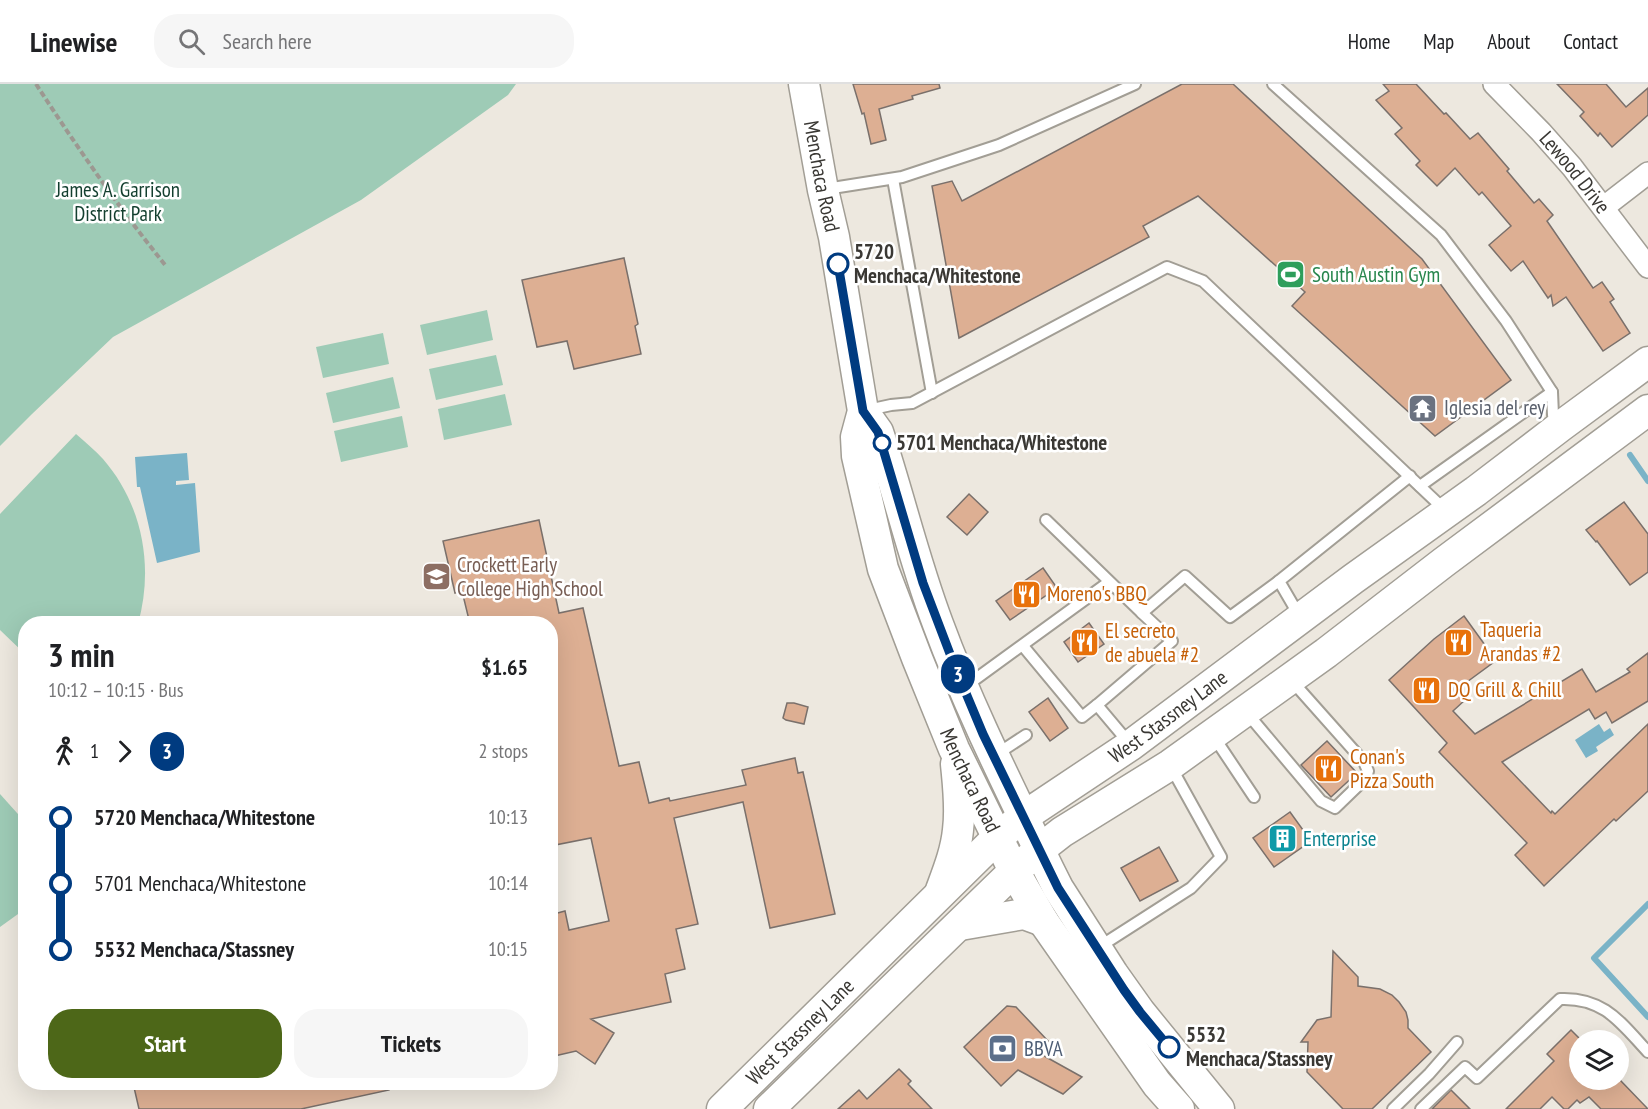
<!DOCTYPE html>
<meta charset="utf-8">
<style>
body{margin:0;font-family:"PT Sans Narrow",sans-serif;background:#f6f6f6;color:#202124;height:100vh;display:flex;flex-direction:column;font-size:22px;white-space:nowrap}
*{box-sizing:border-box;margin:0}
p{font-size:20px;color:#757577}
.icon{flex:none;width:33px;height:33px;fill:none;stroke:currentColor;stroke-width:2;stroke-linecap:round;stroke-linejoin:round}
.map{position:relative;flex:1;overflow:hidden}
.drawer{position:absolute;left:18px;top:532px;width:540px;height:474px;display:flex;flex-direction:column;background:#fff;border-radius:24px;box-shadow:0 6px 24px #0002}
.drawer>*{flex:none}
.badge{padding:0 12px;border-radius:20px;font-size:21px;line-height:39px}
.fabs{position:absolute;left:1569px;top:946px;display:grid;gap:12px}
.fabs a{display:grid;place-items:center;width:60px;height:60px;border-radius:50%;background:#fff;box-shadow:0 6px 24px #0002;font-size:30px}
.map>.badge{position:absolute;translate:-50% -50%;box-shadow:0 0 0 3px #fff}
.legs{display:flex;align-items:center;gap:9px;height:66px;padding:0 30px;font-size:20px}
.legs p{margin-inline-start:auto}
.head{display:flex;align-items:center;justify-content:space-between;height:102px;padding:0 30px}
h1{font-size:33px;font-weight:700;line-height:45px}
.action{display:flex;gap:12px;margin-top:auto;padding:12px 30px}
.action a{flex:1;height:69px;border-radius:24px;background:#4d6718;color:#fff;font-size:24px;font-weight:700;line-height:69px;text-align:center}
.action a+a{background:#f6f6f6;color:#202124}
ul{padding:0 30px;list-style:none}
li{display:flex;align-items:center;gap:21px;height:66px;font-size:22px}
li i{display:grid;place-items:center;width:9px;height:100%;margin:0 8px;background:currentColor}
li i::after{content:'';width:15px;height:15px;margin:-8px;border:4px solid;border-radius:50%;background:#fff}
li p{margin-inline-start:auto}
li:first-child i{background:linear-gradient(#0000 50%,currentColor 0)}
li:last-child i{background:linear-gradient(currentColor 50%,#0000 0)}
header{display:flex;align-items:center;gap:36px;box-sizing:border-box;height:84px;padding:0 30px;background:#fff;border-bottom:2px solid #e0e0e0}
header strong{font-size:28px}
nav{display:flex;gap:33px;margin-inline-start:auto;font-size:21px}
.search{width:420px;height:54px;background:#f6f6f6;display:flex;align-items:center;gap:15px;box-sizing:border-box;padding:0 21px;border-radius:24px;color:#757577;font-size:22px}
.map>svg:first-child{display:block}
.green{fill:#9ecbb6}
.water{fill:#7ab3c7}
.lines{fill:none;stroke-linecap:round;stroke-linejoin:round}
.stream{stroke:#7ab3c7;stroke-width:6}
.building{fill:#ddaf93;stroke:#7a706b;stroke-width:1.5}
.lane-casing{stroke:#a29e95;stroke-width:14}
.street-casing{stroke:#a29e95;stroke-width:24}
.secondary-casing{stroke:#a29e95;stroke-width:33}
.path{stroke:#9c9891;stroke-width:4;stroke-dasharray:6 3;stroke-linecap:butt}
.lane{stroke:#fff;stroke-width:10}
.street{stroke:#fff;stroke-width:21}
.secondary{stroke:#fff;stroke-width:30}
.line-1-casing{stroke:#fff;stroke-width:14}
.line-1{stroke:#003b80;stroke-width:9}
.stop-1-dot{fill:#fff;stroke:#003b80;stroke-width:3}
.labels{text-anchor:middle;stroke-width:5;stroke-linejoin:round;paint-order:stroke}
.street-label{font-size:21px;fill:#3a3834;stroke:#fff}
.park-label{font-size:21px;fill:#133f2f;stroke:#fff}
.stop-label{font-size:21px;font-weight:bold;fill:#3a3834;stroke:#fff;text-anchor:start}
.leisure-label{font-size:21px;fill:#27864d;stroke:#fff;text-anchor:start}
.worship-label{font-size:21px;fill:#5b616d;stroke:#fff;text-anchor:start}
.education-label{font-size:21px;fill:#785e54;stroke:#fff;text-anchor:start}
.food-label{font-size:21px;fill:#c56008;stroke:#fff;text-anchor:start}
.culture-label{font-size:21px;fill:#0d838f;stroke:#fff;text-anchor:start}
.service-label{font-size:21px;fill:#4e5e75;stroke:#fff;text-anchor:start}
</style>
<header>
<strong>Linewise</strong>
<div class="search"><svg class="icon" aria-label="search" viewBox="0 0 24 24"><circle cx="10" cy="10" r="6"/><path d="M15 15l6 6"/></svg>Search here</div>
<nav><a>Home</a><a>Map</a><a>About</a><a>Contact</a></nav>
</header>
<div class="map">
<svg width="1648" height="1025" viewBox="0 0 1648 1025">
<rect width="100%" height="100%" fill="#ede8df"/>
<g class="green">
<polygon points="0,0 516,0 508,11 361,116 113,253 32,330 0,362"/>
<polygon points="487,226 493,256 427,271 420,241"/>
<polygon points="383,249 389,280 323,294 316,263"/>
<polygon points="496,271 503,301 436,316 429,285"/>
<polygon points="393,293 400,324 333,339 326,309"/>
<polygon points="505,310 512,341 444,356 438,325"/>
<polygon points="402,332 408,363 341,378 334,347"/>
<path d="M76,350C85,358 95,366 103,375C143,421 154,483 138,540H26L25,570L0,546V430Z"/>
<polygon points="0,710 26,739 25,825 0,843"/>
</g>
<g class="water">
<polygon points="187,369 189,396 176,397 176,401 195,399 200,468 157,479 140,403 137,403 135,373"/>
<polygon points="1599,640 1604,648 1610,644 1614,651 1596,663 1598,667 1586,674 1575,656"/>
</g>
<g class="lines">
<g class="stream">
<polyline points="1630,371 1648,397"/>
<polyline points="1648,820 1594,874 1648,933"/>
</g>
</g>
<g class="building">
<polygon points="853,0 939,0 940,4 912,12 913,15 879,25 886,56 871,60 864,29 862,30"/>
<polygon points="1182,0 1233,0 1422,175 1511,296 1435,352 1292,222 1305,208 1198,112 1143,142 1149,153 959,254 932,102 952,97 962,117"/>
<polygon points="1383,0 1416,0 1444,30 1446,29 1470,55 1478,49 1509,85 1507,87 1534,119 1539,115 1553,131 1547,137 1593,204 1602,198 1614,215 1610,218 1630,249 1603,267 1566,213 1553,222 1551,211 1548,214 1523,177 1511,187 1489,161 1511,142 1482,108 1479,111 1455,84 1437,102 1416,81 1420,77 1395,50 1402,44 1376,16 1389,7"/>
<polygon points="1557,0 1606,0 1626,23 1648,4 1648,31 1612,63 1600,49 1598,52 1580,32 1584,28"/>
<polygon points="624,174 638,240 635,242 641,270 574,285 567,257 537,263 522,196"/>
<polygon points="969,410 988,428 967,451 947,433"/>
<polygon points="1624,418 1648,450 1648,488 1630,501 1597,457 1596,458 1586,446"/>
<polygon points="539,436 559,529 583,524 619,682 639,678 649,719 669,714 670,717 746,701 742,686 795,674 798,689 803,688 835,830 770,844 743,718 674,734 698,840 676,845 685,885 665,890 671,918 591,935 614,949 595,980 576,967 550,973 550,831 565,827 569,846 609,837 591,754 550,762 550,540 470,540 462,507 455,509 443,457"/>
<polygon points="1043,484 1057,504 1010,536 996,517"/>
<polygon points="1464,532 1490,568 1488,569 1494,578 1456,606 1465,616 1453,627 1475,650 1582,585 1596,608 1630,588 1627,585 1648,569 1648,617 1612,639 1606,628 1595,635 1589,625 1502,678 1551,729 1552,727 1555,730 1648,640 1648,707 1616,737 1614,735 1544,802 1515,771 1527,759 1439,668 1447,659 1389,596 1434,555"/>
<polygon points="1089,539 1104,560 1078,578 1064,558"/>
<polygon points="1048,614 1068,644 1050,657 1029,628"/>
<polygon points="787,619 794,619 808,623 804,640 786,636 783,634"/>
<polygon points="1327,657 1357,689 1331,713 1301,681"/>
<polygon points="1290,728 1311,757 1274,783 1253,754"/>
<polygon points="1159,763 1178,797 1140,817 1121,784"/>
<polygon points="1333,867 1358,893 1358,902 1380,905 1392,911 1399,918 1406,928 1408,936 1408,944 1431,968 1372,1025 1343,1025 1307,988 1308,958 1301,958 1317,936 1331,933"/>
<polygon points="1007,922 1016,923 1048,957 1037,968 1082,993 1063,1010 1018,986 1001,1002 964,963"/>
<polygon points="1571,946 1580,955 1580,996 1620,996 1648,1025 1601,1025 1589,1013 1580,1019 1577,1016 1568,1025 1564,1025 1552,1013 1540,1025 1506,1025 1554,977 1547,970"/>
<polygon points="899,985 911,997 908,1000 932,1025 838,1025 859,1006 867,1015"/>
<polygon points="133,999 388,999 389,1006 301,1025 139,1025"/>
<polygon points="1451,1006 1470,1025 1432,1025"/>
</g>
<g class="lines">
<defs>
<g id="lane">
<polyline points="1273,0 1441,151 1506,237 1552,308 1553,331 1560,340"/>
<polyline points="893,95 932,309"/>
<polyline points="826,105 902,93 999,61 1135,0"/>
<polyline points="868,326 891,321 912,319 1167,183 1203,197 1446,427"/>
<polyline points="1420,402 1552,308"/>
<polyline points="1046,436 1142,529 1185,492 1230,533 1279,497"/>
<polyline points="1300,533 1279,497 1410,392"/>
<polyline points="1023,562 1082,633 1097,621"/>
<polyline points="966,602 1109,498"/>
<polyline points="1247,629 1321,717 1335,724 1366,694 1368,687 1364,678 1292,597"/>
<polyline points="1214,653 1254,713"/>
<polyline points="1129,659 1097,621 1172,557 1142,529"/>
<polyline points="997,670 1026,651"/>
<polyline points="1099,863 1191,804 1221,773 1171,683"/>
<polyline points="1393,1025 1429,990 1457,958"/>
<path d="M1421,1025L1465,983L1477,994L1560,915C1604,913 1621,939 1648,968"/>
</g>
<g id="street">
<path id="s1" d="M1494,0L1541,48L1572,83L1648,183"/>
<polyline points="1604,123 1648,89"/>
</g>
<g id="secondary">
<path id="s2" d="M804,0L823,106L834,153L863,327L856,353L857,372L883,485L917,574L954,665L1014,787L1043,837L1157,1000L1179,1025"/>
<path d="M863,327L878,348C899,411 914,477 938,540C969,624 1010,705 1049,786L1058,804L1113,890L1140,928L1219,1025"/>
<path d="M941,806C948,787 956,767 958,746C961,724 958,701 956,680"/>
<polyline points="960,841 1024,830 1043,837"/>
<path id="s3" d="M722,1025L998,753L1023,733L1131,661L1353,495L1476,407L1561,342L1648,278"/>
<polyline points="769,1025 1014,787 1039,766 1062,748 1170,681 1326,569 1444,478 1648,326"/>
</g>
</defs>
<use href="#lane" class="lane-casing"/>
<use href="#street" class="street-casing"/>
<use href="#secondary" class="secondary-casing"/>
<path class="path" d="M36,0C77,63 119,124 166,182"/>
<use href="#lane" class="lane"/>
<use href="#street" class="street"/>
<use href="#secondary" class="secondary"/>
</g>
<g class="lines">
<defs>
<polyline id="line-1" points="838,180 863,327 878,348 923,499 955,583 983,650 1058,804 1124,906 1140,928 1169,963"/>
</defs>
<use href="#line-1" class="line-1-casing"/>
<use href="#line-1" class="line-1"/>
</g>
<defs>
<symbol id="stadium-square" viewBox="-11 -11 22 22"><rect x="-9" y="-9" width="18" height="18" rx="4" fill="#2e9e5b" stroke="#fff"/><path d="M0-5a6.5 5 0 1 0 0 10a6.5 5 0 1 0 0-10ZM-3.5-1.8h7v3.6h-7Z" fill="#fff"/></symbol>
<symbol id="temple-square" viewBox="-11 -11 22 22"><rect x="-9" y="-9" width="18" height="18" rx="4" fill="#6b7280" stroke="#fff"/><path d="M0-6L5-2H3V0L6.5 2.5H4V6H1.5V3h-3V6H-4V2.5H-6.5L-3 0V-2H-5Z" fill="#fff"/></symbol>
<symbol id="school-square" viewBox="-11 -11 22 22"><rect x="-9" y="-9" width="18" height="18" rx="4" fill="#8d6e63" stroke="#fff"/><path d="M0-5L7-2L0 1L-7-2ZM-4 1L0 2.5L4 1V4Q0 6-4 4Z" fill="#fff"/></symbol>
<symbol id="restaurant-square" viewBox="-11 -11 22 22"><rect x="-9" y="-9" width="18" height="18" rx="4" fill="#e8710a" stroke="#fff"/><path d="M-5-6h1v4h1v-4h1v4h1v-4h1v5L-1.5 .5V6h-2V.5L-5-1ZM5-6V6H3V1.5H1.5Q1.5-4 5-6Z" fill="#fff"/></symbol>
<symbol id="building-square" viewBox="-11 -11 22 22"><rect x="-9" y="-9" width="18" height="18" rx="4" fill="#0f9aa8" stroke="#fff"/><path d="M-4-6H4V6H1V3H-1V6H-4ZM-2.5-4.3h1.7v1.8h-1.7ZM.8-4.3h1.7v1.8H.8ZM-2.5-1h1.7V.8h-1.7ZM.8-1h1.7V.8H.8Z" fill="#fff"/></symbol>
<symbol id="bank-square" viewBox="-11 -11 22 22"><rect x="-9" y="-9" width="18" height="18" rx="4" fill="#5c6f8a" stroke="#fff"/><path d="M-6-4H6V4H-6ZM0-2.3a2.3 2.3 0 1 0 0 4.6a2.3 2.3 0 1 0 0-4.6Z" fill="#fff"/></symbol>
</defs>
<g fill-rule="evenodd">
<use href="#stadium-square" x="1274" y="174" width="33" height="33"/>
<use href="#temple-square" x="1406" y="308" width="33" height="33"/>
<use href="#school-square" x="420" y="476" width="33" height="33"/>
<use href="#restaurant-square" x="1010" y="494" width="33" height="33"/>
<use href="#restaurant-square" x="1442" y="542" width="33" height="33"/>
<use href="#restaurant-square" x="1068" y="542" width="33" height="33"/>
<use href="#restaurant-square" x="1410" y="590" width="33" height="33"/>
<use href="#restaurant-square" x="1312" y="668" width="33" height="33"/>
<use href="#building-square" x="1266" y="738" width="33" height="33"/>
<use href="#bank-square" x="986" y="948" width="33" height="33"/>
</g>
<g class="stop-1-dot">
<circle cx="838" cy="180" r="10"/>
<circle cx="882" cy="359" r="8"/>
<circle cx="1169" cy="963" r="10"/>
</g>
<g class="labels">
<g class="street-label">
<text dy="7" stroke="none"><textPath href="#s1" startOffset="120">Lewood Drive</textPath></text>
<text dy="7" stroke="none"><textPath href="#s2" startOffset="94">Menchaca Road</textPath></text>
<text dy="7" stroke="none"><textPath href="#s3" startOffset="596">West Stassney Lane</textPath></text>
<text dy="7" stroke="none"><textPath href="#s2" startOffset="723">Menchaca Road</textPath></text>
<text dy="7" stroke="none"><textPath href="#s3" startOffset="110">West Stassney Lane</textPath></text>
</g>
<g class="park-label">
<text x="118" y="113">James A. Garrison<tspan x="118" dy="24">District Park</tspan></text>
</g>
<g class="stop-label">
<text x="854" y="175">5720<tspan x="854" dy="24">Menchaca/Whitestone</tspan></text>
<text x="896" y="366">5701 Menchaca/Whitestone</text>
<text x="1186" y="958">5532<tspan x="1186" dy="24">Menchaca/Stassney</tspan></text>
</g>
<g class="leisure-label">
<text x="1312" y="198">South Austin Gym</text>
</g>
<g class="worship-label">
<text x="1444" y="331">Iglesia del rey</text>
</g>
<g class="education-label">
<text x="457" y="488">Crockett Early<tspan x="457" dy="24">College High School</tspan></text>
</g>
<g class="food-label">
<text x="1047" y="517">Moreno's BBQ</text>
<text x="1480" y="553">Taqueria<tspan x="1480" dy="24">Arandas #2</tspan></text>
<text x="1105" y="554">El secreto<tspan x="1105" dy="24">de abuela #2</tspan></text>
<text x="1448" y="613">DQ Grill &amp; Chill</text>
<text x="1350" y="680">Conan's<tspan x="1350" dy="24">Pizza South</tspan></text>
</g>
<g class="culture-label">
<text x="1303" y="762">Enterprise</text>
</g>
<g class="service-label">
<text x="1024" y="972">BBVA</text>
</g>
</g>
</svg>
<div class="fabs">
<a><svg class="icon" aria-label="layers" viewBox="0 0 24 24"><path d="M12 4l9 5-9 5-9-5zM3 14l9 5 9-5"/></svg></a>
</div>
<b class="badge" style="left:958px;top:590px;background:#003b80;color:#fff">3</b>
<section class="drawer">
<div class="head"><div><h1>3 min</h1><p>10:12 – 10:15 · Bus</p></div><b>$1.65</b></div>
<div class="legs"><svg class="icon" aria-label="walk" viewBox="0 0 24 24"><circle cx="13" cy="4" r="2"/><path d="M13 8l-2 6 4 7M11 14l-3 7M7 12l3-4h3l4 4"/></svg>1<svg class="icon" aria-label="forward" viewBox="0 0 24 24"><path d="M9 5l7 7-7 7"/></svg><b class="badge" style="background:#003b80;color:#fff">3</b><p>2 stops</p></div>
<ul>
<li><i style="color:#003b80"></i><b>5720 Menchaca/Whitestone</b><p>10:13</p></li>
<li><i style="color:#003b80"></i><span>5701 Menchaca/Whitestone</span><p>10:14</p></li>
<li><i style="color:#003b80"></i><b>5532 Menchaca/Stassney</b><p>10:15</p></li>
</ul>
<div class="action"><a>Start</a><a>Tickets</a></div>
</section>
</div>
